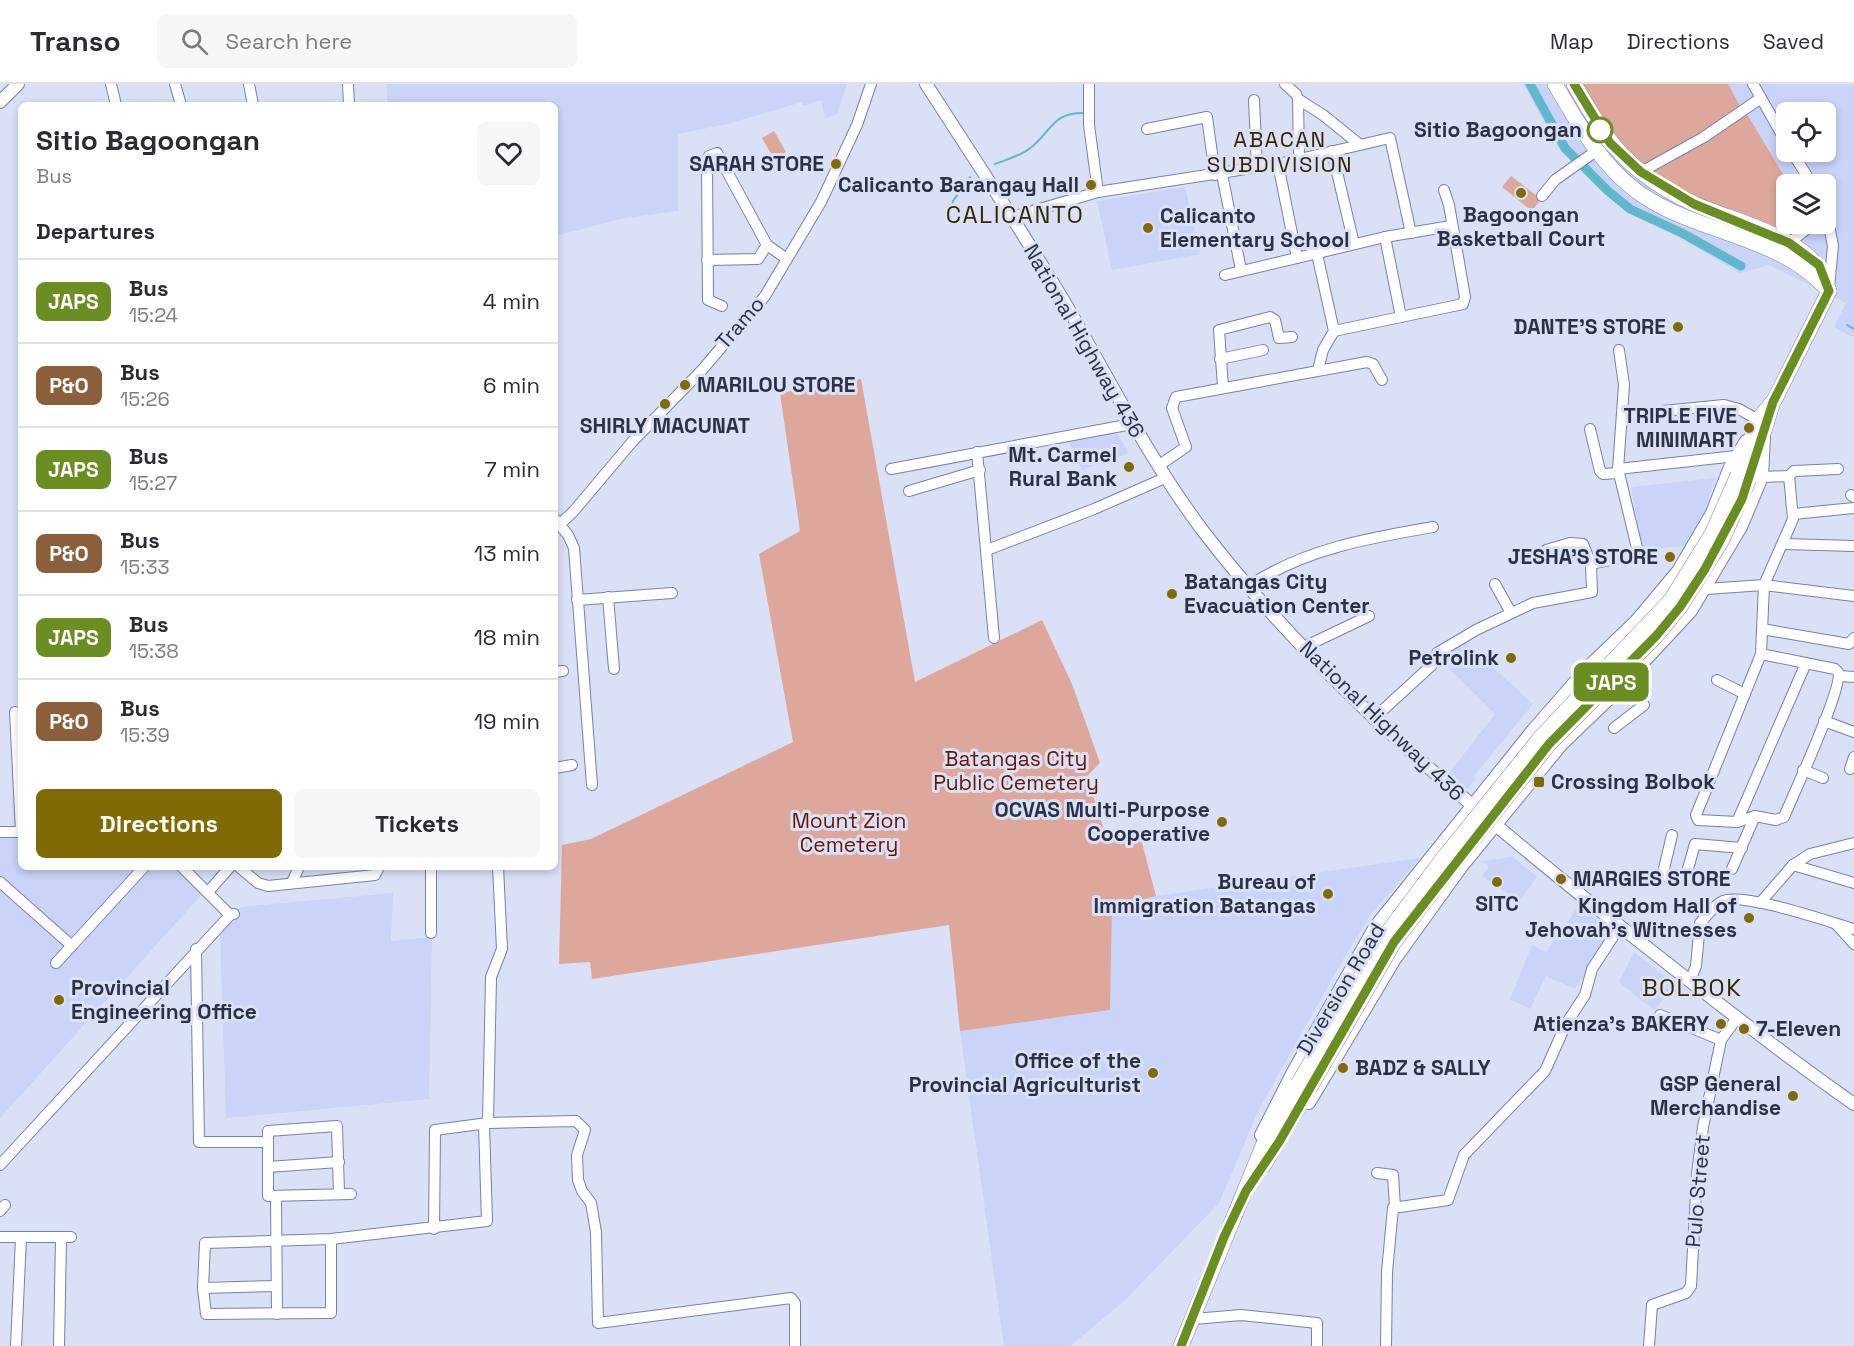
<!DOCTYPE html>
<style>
body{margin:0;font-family:"Space Grotesk",sans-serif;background:#f7f7f7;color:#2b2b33;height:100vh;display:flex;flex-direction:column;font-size:22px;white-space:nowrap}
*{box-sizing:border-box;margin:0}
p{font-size:20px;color:#7c7c81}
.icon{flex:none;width:33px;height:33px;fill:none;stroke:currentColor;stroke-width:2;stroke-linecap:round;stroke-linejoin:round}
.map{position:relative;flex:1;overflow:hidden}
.drawer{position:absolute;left:18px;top:18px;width:540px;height:768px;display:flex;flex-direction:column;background:#fff;border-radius:9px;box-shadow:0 3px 9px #0003}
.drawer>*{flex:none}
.badge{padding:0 12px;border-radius:9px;font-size:21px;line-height:39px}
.buttons{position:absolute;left:1776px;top:18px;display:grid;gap:12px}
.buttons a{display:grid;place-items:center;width:60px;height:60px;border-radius:9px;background:#fff;box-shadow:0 3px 9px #0003;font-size:30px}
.map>.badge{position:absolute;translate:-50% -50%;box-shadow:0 0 0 3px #fff}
h2{padding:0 18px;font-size:22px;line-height:54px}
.round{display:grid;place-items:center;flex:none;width:63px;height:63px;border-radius:9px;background:#f7f7f7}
.head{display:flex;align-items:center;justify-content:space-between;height:102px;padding:0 18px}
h1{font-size:28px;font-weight:800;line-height:45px}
.cta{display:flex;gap:12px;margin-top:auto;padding:12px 18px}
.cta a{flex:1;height:69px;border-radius:9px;background:#806a03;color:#fff;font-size:24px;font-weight:800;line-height:69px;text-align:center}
.cta a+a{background:#f7f7f7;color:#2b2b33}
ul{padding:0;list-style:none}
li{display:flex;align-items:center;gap:18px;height:84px;padding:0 18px;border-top:2px solid #e1e1e2}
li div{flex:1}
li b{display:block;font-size:22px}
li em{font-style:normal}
li .badge{min-width:66px;font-weight:700;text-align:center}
header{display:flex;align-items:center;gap:36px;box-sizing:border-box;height:84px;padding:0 30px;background:#fff;border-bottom:2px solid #e1e1e2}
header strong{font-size:28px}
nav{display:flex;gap:33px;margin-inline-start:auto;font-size:21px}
.search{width:420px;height:54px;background:#f7f7f7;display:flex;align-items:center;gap:15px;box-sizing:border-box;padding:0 21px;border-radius:9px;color:#7c7c81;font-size:22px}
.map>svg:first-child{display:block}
.built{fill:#cad3f8;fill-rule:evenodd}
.green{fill:#dda89b}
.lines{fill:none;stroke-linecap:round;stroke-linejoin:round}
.stream{stroke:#60b8cc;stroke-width:2}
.canal{stroke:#60b8cc;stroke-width:9}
.minor-casing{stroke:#7680b2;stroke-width:12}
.major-casing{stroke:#7680b2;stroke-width:14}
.highway-casing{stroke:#7680b2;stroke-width:16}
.minor{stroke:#fff;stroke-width:10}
.major{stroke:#fff;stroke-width:12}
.highway{stroke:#fff;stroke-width:15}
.highway-bridge-casing{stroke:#7680b2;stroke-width:16;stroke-linecap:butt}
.highway-bridge{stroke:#fff;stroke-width:15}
.line-casing{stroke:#fff;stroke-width:14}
.line{stroke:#6b8e23;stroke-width:9}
.stop-dot{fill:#fff;stroke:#6b8e23;stroke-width:3}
.poi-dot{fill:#806a03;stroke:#dae0f6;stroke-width:2}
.labels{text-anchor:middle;stroke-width:6;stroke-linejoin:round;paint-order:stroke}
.stop-label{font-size:21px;font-weight:bold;fill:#2c3146;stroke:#dae0f6;text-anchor:end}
.poi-label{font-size:21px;font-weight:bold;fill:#2c3146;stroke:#dae0f6;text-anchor:end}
.street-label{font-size:21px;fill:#2c3146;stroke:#dae0f6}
.park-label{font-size:21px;fill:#681500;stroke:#dae0f6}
.neighbourhood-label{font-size:22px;letter-spacing:1.5px;fill:#322800;stroke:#dae0f6}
.quarter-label{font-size:24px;letter-spacing:1.5px;fill:#322800;stroke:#dae0f6}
</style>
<header>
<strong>Transo</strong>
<div class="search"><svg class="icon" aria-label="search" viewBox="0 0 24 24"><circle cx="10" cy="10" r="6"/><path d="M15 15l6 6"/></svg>Search here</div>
<nav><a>Map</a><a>Directions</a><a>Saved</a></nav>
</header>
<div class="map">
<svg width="1854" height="1262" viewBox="0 0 1854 1262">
<rect width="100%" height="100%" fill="#dae0f6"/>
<g class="built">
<polygon points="387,0 847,0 837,30 825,35 821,16 803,22 802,18 727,40 678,50 678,127 625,134 555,152 555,21 387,21"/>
<path d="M1523,0H1854V254L1834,243L1846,219L1769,181L1740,189L1682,155L1629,129L1561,68ZM1786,28H1826V68H1786ZM1786,100H1826V140H1786Z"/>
<polygon points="1185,103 1200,170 1112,186 1097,117"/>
<polygon points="1115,346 1129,369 1082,386 1067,354"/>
<polygon points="1715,394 1705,427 1684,462 1642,466 1631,403"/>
<polygon points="1465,558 1533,620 1473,693 1476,695 1466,706 1447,692 1495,630 1440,575 1440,571"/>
<polygon points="21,752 21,783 134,785 69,855 0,794 0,754"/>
<polygon points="1513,773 1537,793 1519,817 1482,792 1489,783 1482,777"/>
<polygon points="1420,774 1373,827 1345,872 1259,1025 1219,1119 1124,1217 1070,1262 1004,1262 960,947 1110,926 1112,823 1156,812"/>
<polygon points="152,783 176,783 203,809 0,1034 0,802 75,868"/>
<polygon points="393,809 391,857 432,853 429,1015 226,1034 220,846 241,823"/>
<polygon points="1578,823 1613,847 1575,905 1546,892 1530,925 1510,915 1532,861 1546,868"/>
<polygon points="1634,868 1676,901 1654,926 1619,898"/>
</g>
<g class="green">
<polygon points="1583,0 1728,0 1741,24 1643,83 1616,55"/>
<polygon points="1747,30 1789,100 1786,100 1786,140 1802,140 1792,146 1781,146 1696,113 1651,87"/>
<polygon points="774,47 786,68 774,75 762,54"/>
<polygon points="1511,92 1541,115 1532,127 1502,103"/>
<polygon points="861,295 915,598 1042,536 1072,600 1100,679 1087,692 1108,759 1141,755 1156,812 1112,823 1110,926 960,947 949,841 592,895 590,878 559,880 562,761 591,755 793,658 759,470 800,447 780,309"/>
</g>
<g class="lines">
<g class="stream">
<path d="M995,80C1005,76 1020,72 1029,65C1052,48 1051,28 1085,29"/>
<polyline points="949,137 953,117 970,93"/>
<polyline points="1847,241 1854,245"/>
</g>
<polyline class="canal" points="1530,0 1565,64 1607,106 1630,125 1682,149 1741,182"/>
<defs>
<g id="minor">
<polyline points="111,0 116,21"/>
<polyline points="175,0 181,21"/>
<polyline points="249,0 253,21"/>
<polyline points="348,0 349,21"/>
<polyline points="1089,0 1089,41 1098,108"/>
<polyline points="1285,0 1296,10 1298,15 1299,74"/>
<polyline points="1753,0 1786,58"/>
<polyline points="1298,15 1323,31 1359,60"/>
<polyline points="1254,16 1257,83"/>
<polyline points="1147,45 1207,33 1215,91"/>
<polyline points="1332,67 1354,160"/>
<polyline points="1792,68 1812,100"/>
<polyline points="1278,80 1297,174"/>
<polyline points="1641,88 1704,53 1761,14"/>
<polyline points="1222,90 1241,186"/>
<polyline points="1542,112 1555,96 1596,67"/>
<polyline points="1826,126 1833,162 1829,204"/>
<polyline points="1012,133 1098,108 1278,80 1390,54 1411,149"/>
<polyline points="1385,153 1401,233"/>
<polyline points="1789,159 1813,140"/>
<polyline points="767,161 787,175"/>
<polyline points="1317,170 1334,247 1323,266 1318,286"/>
<polyline points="707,176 758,175 767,161 717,69 709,72 707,77 708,216 722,222"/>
<polyline points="1225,191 1385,153 1451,142"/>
<polyline points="1334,247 1463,220 1465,213 1449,121 1444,106"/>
<polyline points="1220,275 1263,266"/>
<polyline points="1223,303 1219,246 1270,233 1275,236 1279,254 1292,253"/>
<polyline points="1622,331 1724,321 1739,325 1758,336"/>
<polyline points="1590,345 1600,387 1603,390 1618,389"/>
<polyline points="977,368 994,554"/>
<polyline points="1158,382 1186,363 1172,324 1176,313 1367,278 1373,280 1382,296"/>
<polyline points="891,385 1132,340"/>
<polyline points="1618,385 1736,372"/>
<polyline points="1762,393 1789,392 1794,387 1838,385"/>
<polyline points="909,407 980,386"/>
<polyline points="1851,411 1854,413"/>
<polyline points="1793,430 1854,424"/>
<polyline points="555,435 568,451 574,464 592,701"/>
<polyline points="555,440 560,440 573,428 632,358 702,286 765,212 821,118 857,41 871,0"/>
<polyline points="1784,460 1854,462"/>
<polyline points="987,466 1094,425 1165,394"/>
<polyline points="1591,480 1634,471 1638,468 1618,385 1624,301 1619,266"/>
<polyline points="1495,500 1511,529"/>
<path d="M1249,502C1304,465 1369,454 1433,443"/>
<polyline points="1706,505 1764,501 1854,512"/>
<polyline points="608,513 614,585"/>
<polyline points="577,516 672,509"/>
<polyline points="1762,545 1849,560 1854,554"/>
<polyline points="1304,563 1369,532"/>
<path d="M1761,570L1835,585L1838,588C1844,602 1793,711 1784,733L1776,736L1755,732L1737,738L1698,736L1696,731L1761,570L1764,501L1793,435L1789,392"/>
<polyline points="555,588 563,587"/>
<polyline points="1840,592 1854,593"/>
<polyline points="1717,596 1745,610"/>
<polyline points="1373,635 1432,581 1437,569 1476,546 1533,519 1592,508 1591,480 1583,460 1570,459 1546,466"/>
<polyline points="1824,637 1854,648"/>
<polyline points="1614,644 1644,621 1625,599"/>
<polyline points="555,684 572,681"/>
<polyline points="1850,685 1854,673"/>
<polyline points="1803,686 1823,694"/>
<polyline points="1737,738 1806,579"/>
<polyline points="0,748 21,748 15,628"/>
<polyline points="1793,781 1854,799"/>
<polyline points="182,783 230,831 234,830"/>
<polyline points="239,783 258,799 268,802 375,791 379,783"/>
<polyline points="1732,785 1755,732"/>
<polyline points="1687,788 1695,760 1742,764"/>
<polyline points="1662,793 1672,751"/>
<polyline points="0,798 72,862"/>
<polyline points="292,798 299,783"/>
<polyline points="208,808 230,783"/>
<polyline points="1760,819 1793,781 1810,770 1854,759"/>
<polyline points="1836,840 1854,860"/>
<polyline points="431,849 431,783"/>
<polyline points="196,865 199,1058 268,1058"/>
<polyline points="56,879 144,783"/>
<path d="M1690,897L1696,882L1700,839C1707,832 1714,821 1723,817C1744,808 1829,838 1854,845"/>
<polyline points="1660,931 1721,956"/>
<polyline points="488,1039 491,893 502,865 498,783"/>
<polyline points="0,1081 231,830"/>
<polyline points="268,1083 339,1078"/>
<polyline points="1377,1089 1393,1091 1395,1123"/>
<polyline points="339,1110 337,1042 268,1047 268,1112 351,1110"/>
<polyline points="276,1112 277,1230"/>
<polyline points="0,1127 5,1121"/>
<polyline points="434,1145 435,1046 488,1039 576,1037 585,1046 577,1071 578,1096 582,1107 591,1119 596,1148 598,1239 791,1214 795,1219 795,1262"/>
<polyline points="0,1153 71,1153"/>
<polyline points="331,1155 331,1229 206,1230 203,1204 205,1159 331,1155 487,1137 484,1040"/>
<polyline points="203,1204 276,1202"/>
<polyline points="1194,1235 1241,1231 1317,1239 1317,1262"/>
<polyline points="16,1262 21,1154"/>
<polyline points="59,1262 61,1154"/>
<polyline points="1386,1262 1387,1188 1393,1124 1448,1116 1464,1071 1545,987 1566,940 1585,911 1592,885 1620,842"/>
<polyline points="1649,1262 1652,1221 1686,1209 1691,1202 1697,1090 1703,1043 1721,956 1737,934"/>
</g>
<g id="major">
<path d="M926,0C975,76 1026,152 1072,231C1114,305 1152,379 1203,447C1315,593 1455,710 1597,824C1682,891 1766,958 1854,1020"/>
<polyline points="0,18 18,0"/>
<polyline points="1309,1019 1395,875 1462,782 1561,661 1613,611 1691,527 1741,443 1762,393 1764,354"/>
<polyline points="1261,1051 1293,988 1375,843 1533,646 1587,584 1636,537 1678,487 1712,429 1730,383 1746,357"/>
</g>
<g id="highway">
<path d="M1555,0C1580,43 1606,90 1650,116C1708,151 1783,154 1829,207"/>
<path d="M1574,0C1593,32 1610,64 1640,87C1657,101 1676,112 1695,120C1737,139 1814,153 1827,202"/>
<polyline points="1738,391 1758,336 1775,315 1829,207"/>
<polyline points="1749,395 1772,321"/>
<polyline points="1263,1082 1309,1005"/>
<polyline points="1181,1262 1268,1050 1298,1000"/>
</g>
</defs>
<use href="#minor" class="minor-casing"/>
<use href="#major" class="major-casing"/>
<use href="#highway" class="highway-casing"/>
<use href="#minor" class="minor"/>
<use href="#major" class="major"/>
<use href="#highway" class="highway"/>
<defs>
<g id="highway-bridge">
<polyline points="1298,1000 1385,852 1442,776 1541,653 1671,516 1712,450 1738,391"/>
<polyline points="1309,1005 1394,858 1452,782 1549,660 1656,552 1680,523 1722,456 1749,395"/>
</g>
</defs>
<use href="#highway-bridge" class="highway-bridge-casing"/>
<use href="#highway-bridge" class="highway-bridge"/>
</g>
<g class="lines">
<defs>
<polyline id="line" points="1181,1262 1224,1153 1246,1107 1279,1058 1394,858 1549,660 1656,552 1680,523 1705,485 1742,415 1773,318 1829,207 1819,181 1789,159 1694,120 1641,88 1610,59 1574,0"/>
</defs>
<use href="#line" class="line-casing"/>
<use href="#line" class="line"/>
</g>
<circle class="stop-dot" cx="1600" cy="46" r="12"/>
<g class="poi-dot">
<circle cx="836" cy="80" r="6"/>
<circle cx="1091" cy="101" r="6"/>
<circle cx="1521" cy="109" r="6"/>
<circle cx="1148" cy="144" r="6"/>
<circle cx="1678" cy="243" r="6"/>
<circle cx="685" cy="301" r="6"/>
<circle cx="665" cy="320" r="6"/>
<circle cx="1749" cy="344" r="6"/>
<circle cx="1129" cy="383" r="6"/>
<circle cx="1670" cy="473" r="6"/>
<circle cx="1172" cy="510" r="6"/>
<circle cx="1511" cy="574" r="6"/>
<rect x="1533" y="692" width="12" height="12" rx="3"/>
<circle cx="1222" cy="738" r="6"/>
<circle cx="1561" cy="795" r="6"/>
<circle cx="1497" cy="798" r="6"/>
<circle cx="1328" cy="810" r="6"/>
<circle cx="1749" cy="834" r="6"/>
<circle cx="59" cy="916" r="6"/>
<circle cx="1721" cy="940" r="6"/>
<circle cx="1744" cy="945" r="6"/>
<circle cx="1343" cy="984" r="6"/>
<circle cx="1153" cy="989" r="6"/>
<circle cx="1793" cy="1012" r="6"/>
</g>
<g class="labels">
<g class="stop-label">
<text x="1582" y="53">Sitio Bagoongan</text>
</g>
<g class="poi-label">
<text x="824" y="87">SARAH STORE</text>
<text x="1079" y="108">Calicanto Barangay Hall</text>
<text x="1521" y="138" text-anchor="middle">Bagoongan<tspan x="1521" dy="24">Basketball Court</tspan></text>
<text x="1160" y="139" text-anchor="start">Calicanto<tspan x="1160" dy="24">Elementary School</tspan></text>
<text x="1666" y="250">DANTE'S STORE</text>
<text x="697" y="308" text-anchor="start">MARILOU STORE</text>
<text x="1737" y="339">TRIPLE FIVE<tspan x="1737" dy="24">MINIMART</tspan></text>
<text x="665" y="349" text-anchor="middle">SHIRLY MACUNAT</text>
<text x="1117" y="378">Mt. Carmel<tspan x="1117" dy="24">Rural Bank</tspan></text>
<text x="1658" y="480">JESHA'S STORE</text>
<text x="1184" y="505" text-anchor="start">Batangas City<tspan x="1184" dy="24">Evacuation Center</tspan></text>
<text x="1499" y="581">Petrolink</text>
<text x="1551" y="705" text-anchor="start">Crossing Bolbok</text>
<text x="1210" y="733">OCVAS Multi-Purpose<tspan x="1210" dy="24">Cooperative</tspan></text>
<text x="1573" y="802" text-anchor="start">MARGIES STORE</text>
<text x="1316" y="805">Bureau of<tspan x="1316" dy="24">Immigration Batangas</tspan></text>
<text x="1497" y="827" text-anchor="middle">SITC</text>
<text x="1737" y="829">Kingdom Hall of<tspan x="1737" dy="24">Jehovah's Witnesses</tspan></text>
<text x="71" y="911" text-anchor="start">Provincial<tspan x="71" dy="24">Engineering Office</tspan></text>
<text x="1709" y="947">Atienza's BAKERY</text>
<text x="1756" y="952" text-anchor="start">7-Eleven</text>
<text x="1141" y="984">Office of the<tspan x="1141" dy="24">Provincial Agriculturist</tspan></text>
<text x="1355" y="991" text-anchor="start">BADZ &amp; SALLY</text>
<text x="1781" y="1007">GSP General<tspan x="1781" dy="24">Merchandise</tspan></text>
</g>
<g class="street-label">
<text transform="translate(740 239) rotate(-49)" y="7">Tramo</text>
<text transform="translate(1084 257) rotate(60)" y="7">National Highway 436</text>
<text transform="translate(1382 637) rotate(44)" y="7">National Highway 436</text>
<text transform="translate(1341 905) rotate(-59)" y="7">Diversion Road</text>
<text transform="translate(1698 1107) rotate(-85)" y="7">Pulo Street</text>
</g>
<g class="park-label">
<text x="1016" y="682">Batangas City<tspan x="1016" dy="24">Public Cemetery</tspan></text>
<text x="849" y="744">Mount Zion<tspan x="849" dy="24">Cemetery</tspan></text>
</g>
<g class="neighbourhood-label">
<text x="1280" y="63">ABACAN<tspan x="1280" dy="25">SUBDIVISION</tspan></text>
</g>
<g class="quarter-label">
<text x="1015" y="139">CALICANTO</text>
<text x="1692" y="912">BOLBOK</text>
</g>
</g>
</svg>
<div class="buttons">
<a><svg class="icon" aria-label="locate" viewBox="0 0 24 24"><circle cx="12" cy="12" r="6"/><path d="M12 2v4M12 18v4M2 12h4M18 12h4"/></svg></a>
<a><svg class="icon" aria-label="layers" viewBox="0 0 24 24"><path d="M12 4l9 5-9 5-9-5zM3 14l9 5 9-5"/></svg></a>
</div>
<b class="badge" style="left:1611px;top:598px;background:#6b8e23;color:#fff">JAPS</b>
<section class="drawer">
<div class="head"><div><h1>Sitio Bagoongan</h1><p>Bus</p></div><a class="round"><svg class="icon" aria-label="heart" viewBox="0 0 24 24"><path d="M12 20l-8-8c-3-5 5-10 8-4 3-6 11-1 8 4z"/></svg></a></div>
<h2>Departures</h2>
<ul>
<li><span class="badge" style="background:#6b8e23;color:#fff">JAPS</span><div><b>Bus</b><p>15:24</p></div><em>4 min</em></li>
<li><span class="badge" style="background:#8b5e3c;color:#fff">P&amp;O</span><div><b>Bus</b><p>15:26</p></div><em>6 min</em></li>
<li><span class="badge" style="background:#6b8e23;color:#fff">JAPS</span><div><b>Bus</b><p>15:27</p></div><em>7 min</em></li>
<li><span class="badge" style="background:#8b5e3c;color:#fff">P&amp;O</span><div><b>Bus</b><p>15:33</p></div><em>13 min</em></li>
<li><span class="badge" style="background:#6b8e23;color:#fff">JAPS</span><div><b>Bus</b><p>15:38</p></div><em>18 min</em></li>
<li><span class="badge" style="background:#8b5e3c;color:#fff">P&amp;O</span><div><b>Bus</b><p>15:39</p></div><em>19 min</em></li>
</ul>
<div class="cta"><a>Directions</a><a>Tickets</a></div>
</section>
</div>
